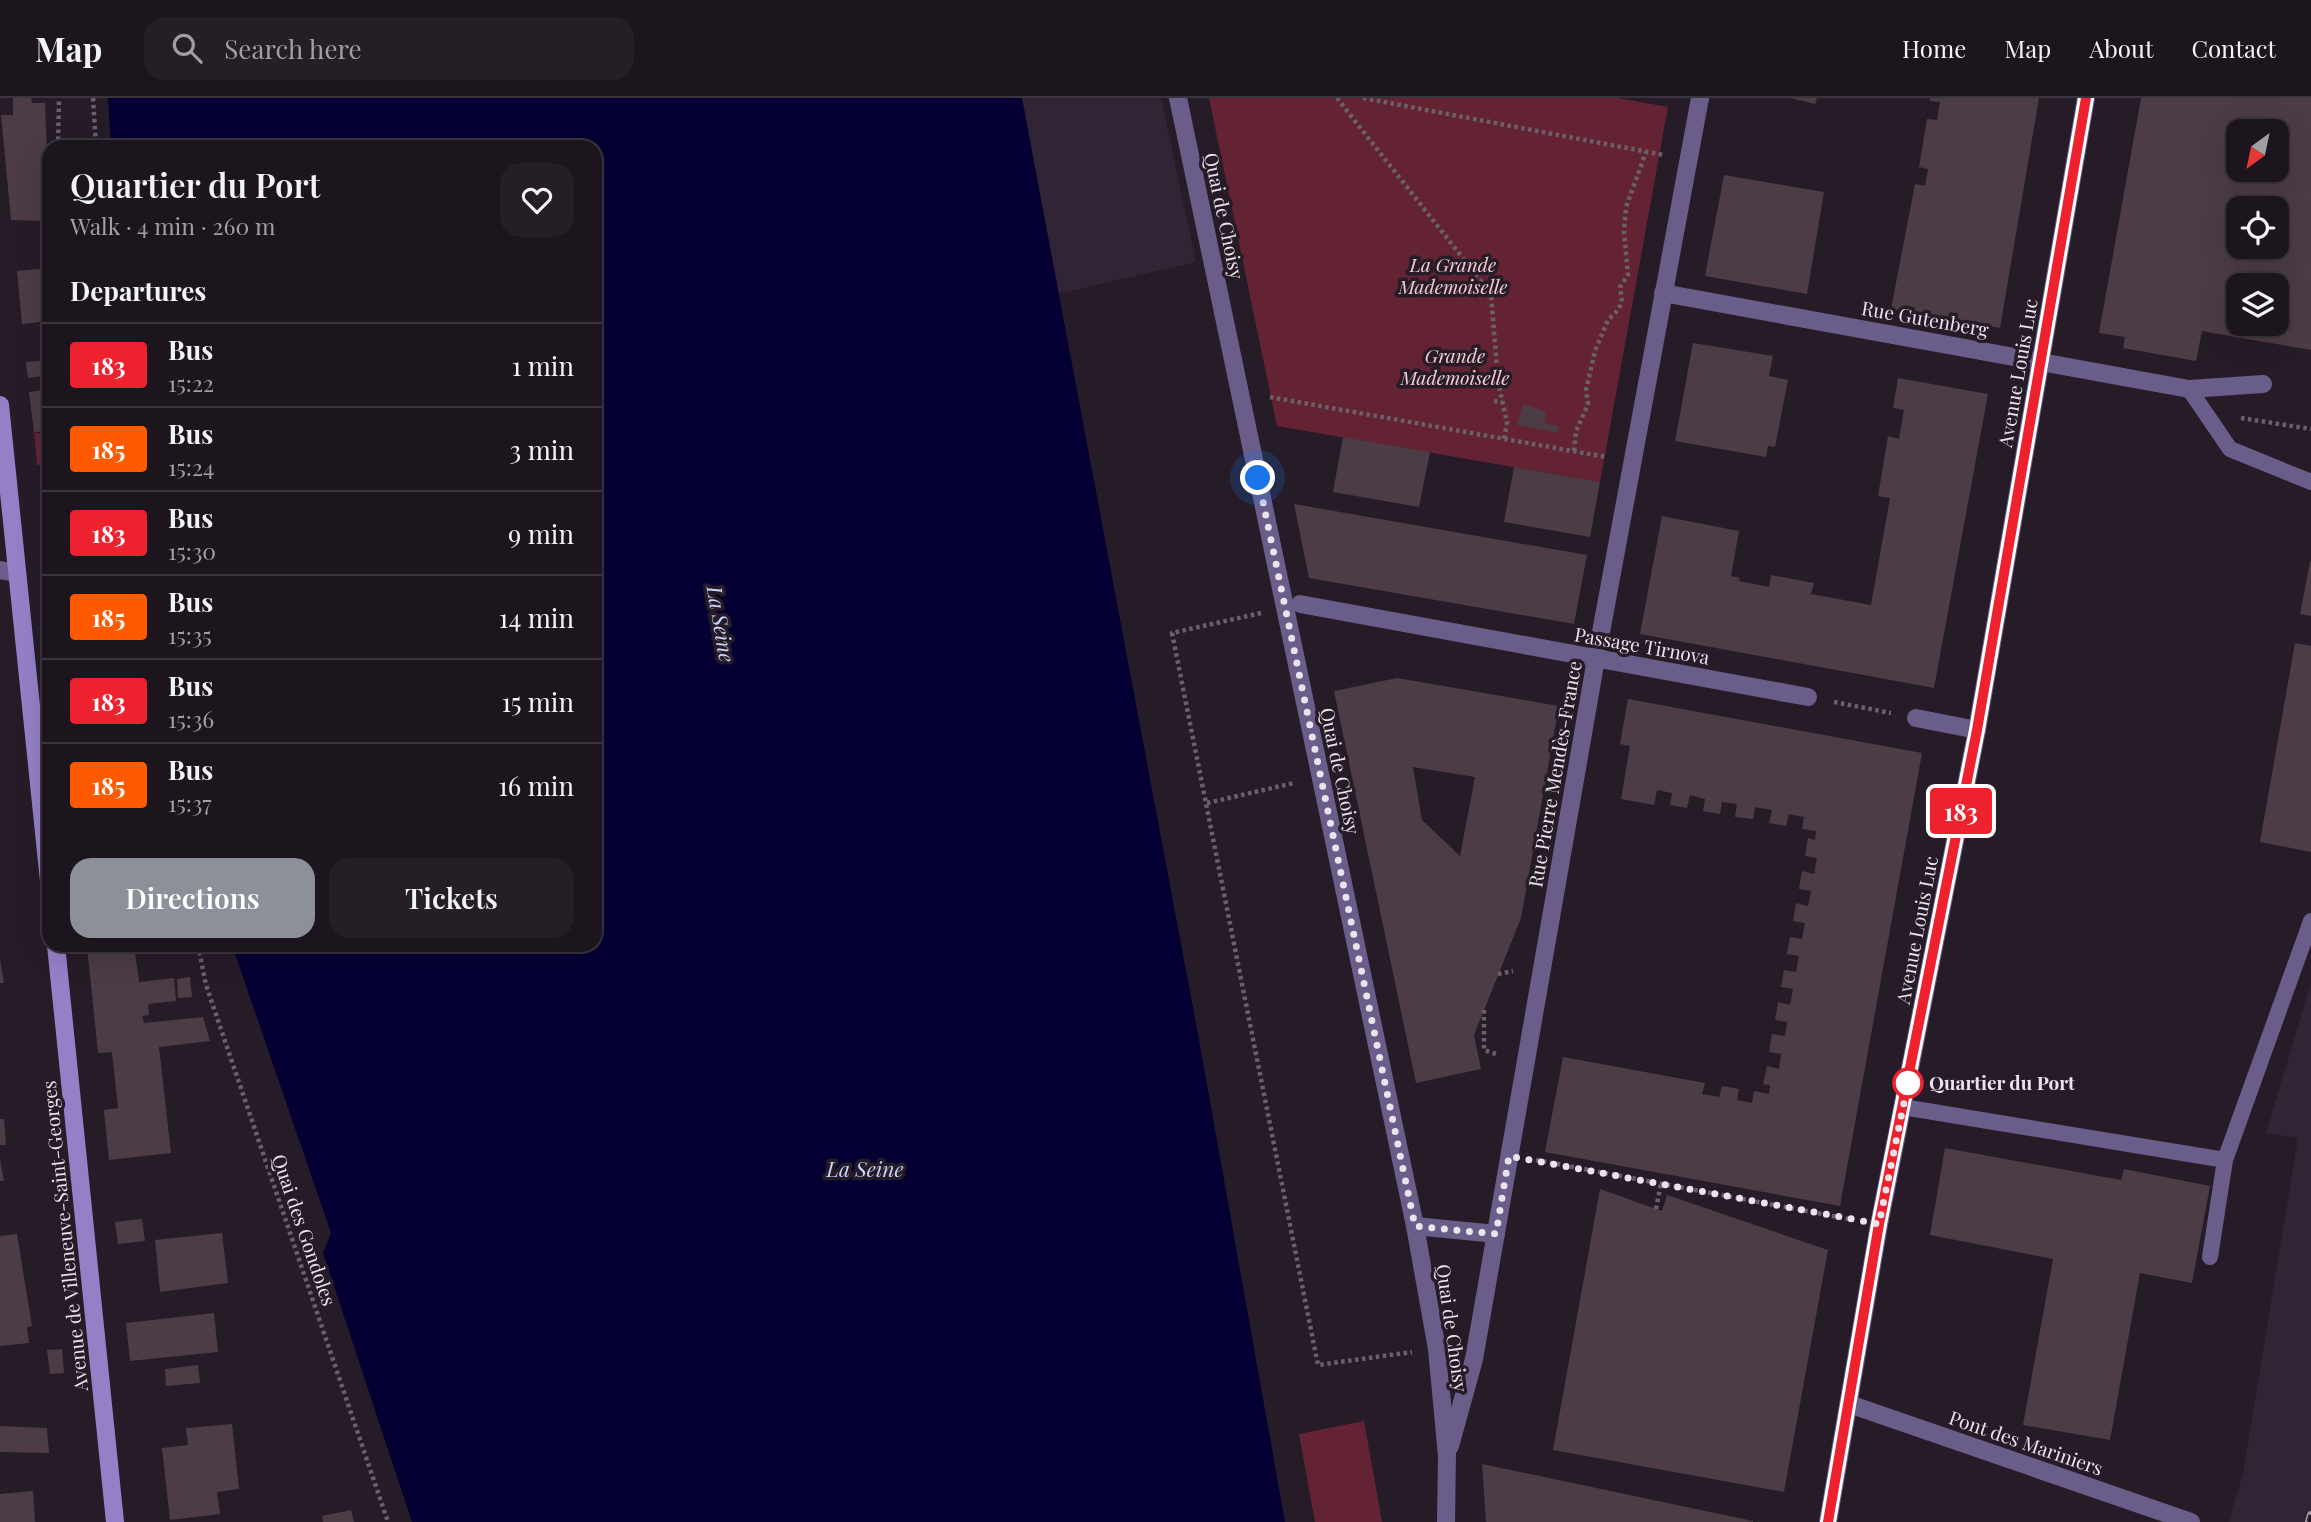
<!DOCTYPE html>
<meta charset="utf-8">
<style>
body{margin:0;font-family:"Playfair Display",serif;background:#251e27;color:#f1f3f6;height:100vh;display:flex;flex-direction:column;font-size:26px;white-space:nowrap}
*{box-sizing:border-box;margin:0}
p{font-size:23px;color:#a09fa4}
.icon{flex:none;width:38px;height:38px;fill:none;stroke:currentColor;stroke-width:2;stroke-linecap:round;stroke-linejoin:round}
.map{position:relative;flex:1;overflow:hidden}
.sheet{position:absolute;left:42px;top:42px;width:560px;height:812px;display:flex;flex-direction:column;background:#1c151e;border-radius:21px;box-shadow:0 7px 28px #0002,0 0 0 2px #3a343c}
.sheet>*{flex:none}
.badge{padding:0 14px;border-radius:5px;font-size:24px;line-height:46px}
.needle{width:46px;rotate:213deg}
.buttons{position:absolute;left:2226px;top:21px;display:grid;gap:14px}
.buttons a{display:grid;place-items:center;width:63px;height:63px;border-radius:14px;background:#1c151e;box-shadow:0 7px 28px #0002,0 0 0 2px #3a343c;font-size:35px}
.you{position:absolute;width:35px;height:35px;margin:-18px;border:5px solid #fff;border-radius:50%;background:#1a73e8;box-shadow:0 0 0 10px #1a73e833}
.map>.badge{position:absolute;translate:-50% -50%;box-shadow:0 0 0 4px #fff}
h2{padding:0 28px;font-size:26px;line-height:63px}
.round{display:grid;place-items:center;flex:none;width:74px;height:74px;border-radius:21px;background:#251e27}
.summary{display:flex;align-items:center;justify-content:space-between;height:119px;padding:0 28px}
h1{font-size:33px;font-weight:600;line-height:52px}
.primary-button{display:flex;gap:14px;margin-top:auto;padding:14px 28px}
.primary-button a{flex:1;height:80px;border-radius:21px;background:#8c9099;color:#fff;font-size:28px;font-weight:600;line-height:80px;text-align:center}
.primary-button a+a{background:#251e27;color:#f1f3f6}
ul{padding:0;list-style:none}
li{display:flex;align-items:center;gap:21px;height:84px;padding:0 28px;border-top:2px solid #3a343c}
li div{flex:1}
li b{display:block;font-size:26px}
li em{font-style:normal}
li .badge{min-width:77px;font-weight:700;text-align:center}
header{display:flex;align-items:center;gap:42px;box-sizing:border-box;height:98px;padding:0 35px;background:#1c151e;border-bottom:2px solid #3a343c}
header strong{font-size:33px}
nav{display:flex;gap:38px;margin-inline-start:auto;font-size:24px}
.search{width:490px;height:63px;background:#251e27;display:flex;align-items:center;gap:18px;box-sizing:border-box;padding:0 24px;border-radius:21px;color:#a09fa4;font-size:26px}
.map>svg:first-child{display:block}
.built{fill:#312434}
.green{fill:#642333}
.water{fill:#050033}
.building{fill:#4c3c45;fill-rule:evenodd}
.lines{fill:none;stroke-linecap:round;stroke-linejoin:round}
.path{stroke:#69606a;stroke-width:4.5;stroke-dasharray:3.5 3.5;stroke-linecap:butt}
.lane{stroke:#6a5d8a;stroke-width:16}
.street{stroke:#6a5d8a;stroke-width:18}
.secondary{stroke:#9480c7;stroke-width:18}
.rail-casing{stroke:#aba3ac;stroke-width:8}
.rail{stroke:#261c28;stroke-width:5;stroke-dasharray:16;stroke-linecap:butt}
.line-casing{stroke:#fff;stroke-width:16}
.line{stroke:#ed222e;stroke-width:10}
.walk{stroke:#eae3eb;stroke-width:7;stroke-dasharray:0 12.6}
.stop-dot{fill:#fff;stroke:#ed222e;stroke-width:3.5}
.labels{text-anchor:middle;stroke-width:7;stroke-linejoin:round;paint-order:stroke}
.street-label{font-size:19px;fill:#eae3eb;stroke:#261c28}
.park-label{font-size:19px;font-style:italic;fill:#f7cbd2;stroke:#261c28}
.stop-label{font-size:19px;font-weight:bold;fill:#eae3eb;stroke:#261c28;text-anchor:start}
.water-label{font-size:21px;font-style:italic;fill:#cad4f8;stroke:#261c28}
</style>
<header>
<strong>Map</strong>
<div class="search"><svg class="icon" aria-label="search" viewBox="0 0 24 24"><circle cx="10" cy="10" r="6"/><path d="M15 15l6 6"/></svg>Search here</div>
<nav><a>Home</a><a>Map</a><a>About</a><a>Contact</a></nav>
</header>
<div class="map">
<svg width="2311" height="1424" viewBox="0 0 2311 1424">
<rect width="100%" height="100%" fill="#261c28"/>
<g class="built">
<polygon points="1022,0 1161,0 1196,164 1057,196"/>
<polygon points="2311,884 2311,1424 2229,1424 2243,1375 2298,1040 2266,1035"/>
</g>
<g class="green">
<polygon points="1209,0 1618,0 1668,9 1600,384 1277,328"/>
<polygon points="34,334 49,338 49,365 37,367"/>
<polygon points="1364,1323 1382,1424 1315,1424 1299,1336"/>
</g>
<polygon class="water" points="108,0 1022,0 1198,936 1285,1424 412,1424 323,1155 331,1135 232,847 595,847 595,49 111,49"/>
<g class="building">
<polygon points="13,0 31,0 32,5 45,5 49,110 43,110 43,123 11,122 1,17 13,17"/>
<polygon points="1790,0 1817,0 1815,6"/>
<polygon points="1930,0 2039,0 2000,230 1891,211 1915,86 1925,88 1928,71 1919,69 1927,21 1937,22 1940,4 1930,3"/>
<path d="M2141,0H2311V252L2202,233L2196,263L2123,250L2125,239L2099,235ZM2238,33H2277V72H2238ZM2238,110H2277V149H2238ZM2238,187H2277V226H2238Z"/>
<polygon points="1724,77 1824,94 1807,196 1705,178"/>
<polygon points="49,170 49,223 22,226 17,173"/>
<polygon points="1693,245 1773,258 1769,278 1788,282 1775,349 1768,348 1766,359 1675,343"/>
<polygon points="49,262 49,333 34,334 29,294 44,292 43,278 28,280 26,264"/>
<polygon points="1898,280 1988,296 1934,590 1640,536 1662,418 1739,433 1731,478 1740,480 1739,483 1769,489 1771,477 1814,485 1811,496 1871,507 1890,400 1878,398 1888,338 1899,341 1904,312 1893,310"/>
<polygon points="1523,306 1546,314 1544,325 1558,328 1558,335 1517,327"/>
<polygon points="1343,339 1430,354 1419,409 1333,394"/>
<polygon points="1514,369 1600,384 1590,439 1504,424"/>
<polygon points="1294,406 1587,457 1574,526 1309,480"/>
<polygon points="2310,464 2311,464 2311,518 2300,516"/>
<polygon points="2295,545 2311,548 2311,754 2260,744"/>
<path d="M1397,580L1559,608L1521,820L1474,937L1481,971L1416,985L1334,593ZM1413,669L1475,679L1460,758L1422,722Z"/>
<polygon points="1628,601 1922,655 1840,1108 1545,1054 1563,959 1705,985 1702,996 1719,999 1722,988 1739,991 1737,1002 1752,1005 1754,993 1769,996 1770,987 1763,986 1767,968 1779,971 1781,956 1769,954 1772,936 1785,938 1787,924 1775,922 1778,904 1790,907 1793,891 1781,889 1784,872 1796,874 1799,858 1787,856 1790,839 1802,841 1805,825 1793,823 1796,805 1808,808 1811,793 1799,791 1802,773 1814,776 1817,760 1805,758 1808,740 1815,742 1816,733 1802,731 1804,719 1789,716 1786,728 1769,725 1772,712 1755,709 1753,721 1735,719 1737,706 1722,704 1720,716 1703,713 1705,701 1690,697 1687,710 1670,707 1672,695 1657,692 1654,707 1621,701 1630,648 1620,646"/>
<polygon points="134,847 139,884 174,880 176,903 148,906 149,917 142,918 144,925 203,919 210,943 159,949 171,1055 109,1062 104,1012 118,1010 112,954 98,955 87,848"/>
<polygon points="0,861 4,885 0,885"/>
<polygon points="190,879 192,899 178,900 177,881"/>
<polygon points="0,1021 4,1021 6,1047 0,1047"/>
<polygon points="1945,1050 2121,1082 2124,1071 2210,1088 2192,1185 2140,1175 2110,1342 2023,1327 2053,1161 1930,1137"/>
<polygon points="0,1061 4,1083 0,1083"/>
<polygon points="1600,1091 1662,1113 1667,1097 1828,1152 1784,1394 1553,1352"/>
<polygon points="142,1121 145,1143 118,1146 115,1124"/>
<polygon points="222,1135 228,1185 160,1194 155,1142"/>
<polygon points="17,1136 32,1228 27,1229 29,1245 0,1248 0,1138"/>
<polygon points="214,1215 218,1254 130,1263 126,1225"/>
<polygon points="62,1251 64,1275 50,1276 47,1252"/>
<polygon points="198,1267 200,1285 166,1288 165,1271"/>
<polygon points="232,1326 239,1391 217,1394 220,1416 170,1422 162,1350 188,1347 186,1330"/>
<polygon points="0,1328 47,1330 49,1355 0,1354"/>
<polygon points="1482,1366 1753,1423 1753,1424 1486,1424"/>
<polygon points="33,1393 35,1424 0,1424 0,1396"/>
<polygon points="351,1412 354,1424 323,1424 322,1418"/>
</g>
<g class="lines">
<g class="path">
<polyline points="93,0 96,49"/>
<polyline points="1337,0 1491,196 1498,284 1507,324 1504,341"/>
<polyline points="1363,0 1664,57"/>
<polyline points="58,49 59,0"/>
<polyline points="1270,299 1606,359"/>
<polyline points="1494,303 1502,304"/>
<polyline points="2241,320 2311,331"/>
<polyline points="1574,353 1576,333 1588,306 1586,292 1595,253 1608,222 1618,212 1622,204 1620,189 1628,177 1624,133 1626,109 1646,54"/>
<polyline points="1261,515 1172,535 1318,1267 1412,1254"/>
<polyline points="1834,604 1891,615"/>
<polyline points="1207,705 1294,685"/>
<polyline points="198,847 206,887 388,1424"/>
<polyline points="1498,876 1513,873"/>
<polyline points="1484,912 1484,952 1496,956"/>
<polyline points="1536,1062 1854,1122"/>
<polyline points="1656,1111 1661,1085"/>
</g>
<g class="lane">
<polyline points="2189,291 2230,351 2311,384"/>
<polyline points="1903,1009 2225,1062 2311,823"/>
<polyline points="2210,1159 2225,1062"/>
</g>
<g class="street">
<polyline points="1178,0 1415,1128 1437,1251 1447,1358 1446,1424"/>
<polyline points="1663,195 2189,291 2263,286"/>
<polyline points="0,472 17,475"/>
<polyline points="1300,506 1808,599"/>
<polyline points="1916,620 1977,632"/>
<polyline points="1415,1128 1496,1136"/>
<polyline points="1849,1306 2191,1424"/>
<polyline points="1450,1348 1474,1261 1596,561 1700,0"/>
<polyline points="1828,1424 1879,1127 1977,632 2086,0"/>
</g>
<g class="secondary">
<polyline points="0,307 49,783"/>
<polyline points="56,847 115,1424"/>
</g>
<defs>
<polyline id="rail" points="2309,1424 2311,1417"/>
</defs>
<use href="#rail" class="rail-casing"/>
<use href="#rail" class="rail"/>
</g>
<g class="lines">
<defs>
<polyline id="line" points="1828,1424 1879,1126 1977,632 2086,0"/>
</defs>
<use href="#line" class="line-casing"/>
<use href="#line" class="line"/>
<polyline class="walk" points="1258,380 1415,1128 1496,1136 1509,1058 1879,1126 1908,985"/>
</g>
<circle class="stop-dot" cx="1908" cy="985" r="14"/>
<g class="labels">
<g class="street-label">
<text transform="translate(1224 118) rotate(78)" y="7">Quai de Choisy</text>
<text transform="translate(1925 221) rotate(10)" y="7">Rue Gutenberg</text>
<text transform="translate(2018 275) rotate(-80)" y="7">Avenue Louis Luc</text>
<text transform="translate(1642 548) rotate(10)" y="7">Passage Tirnova</text>
<text transform="translate(1340 673) rotate(78)" y="7">Quai de Choisy</text>
<text transform="translate(1555 676) rotate(-80)" y="7">Rue Pierre Mendès-France</text>
<text transform="translate(1917 832) rotate(-79)" y="7">Avenue Louis Luc</text>
<text transform="translate(304 1132) rotate(71)" y="7">Quai des Gondoles</text>
<text transform="translate(65 1138) rotate(-96)" y="7">Avenue de Villeneuve-Saint-Georges</text>
<text transform="translate(1452 1230) rotate(82)" y="7">Quai de Choisy</text>
<text transform="translate(2026 1345) rotate(19)" y="7">Pont des Mariniers</text>
</g>
<g class="park-label">
<text x="1453" y="174">La Grande<tspan x="1453" dy="22">Mademoiselle</tspan></text>
<text x="1455" y="265">Grande<tspan x="1455" dy="22">Mademoiselle</tspan></text>
</g>
<g class="stop-label">
<text x="1929" y="992">Quartier du Port</text>
</g>
<g class="water-label">
<text transform="translate(720 526) rotate(80)" y="7">La Seine</text>
<text x="865" y="1079">La Seine</text>
</g>
</g>
</svg>
<div class="buttons">
<a><svg class="needle" viewBox="-14 -14 28 28"><path d="M0-13l5 13h-10z" fill="#e53935"/><path d="M0 13l5-13h-10z" fill="#a09fa4"/></svg></a>
<a><svg class="icon" aria-label="locate" viewBox="0 0 24 24"><circle cx="12" cy="12" r="6"/><path d="M12 2v4M12 18v4M2 12h4M18 12h4"/></svg></a>
<a><svg class="icon" aria-label="layers" viewBox="0 0 24 24"><path d="M12 4l9 5-9 5-9-5zM3 14l9 5 9-5"/></svg></a>
</div>
<div class="you" style="left:1258px;top:380px"></div>
<b class="badge" style="left:1961px;top:713px;background:#ed222e;color:#fff">183</b>
<section class="sheet">
<div class="summary"><div><h1>Quartier du Port</h1><p>Walk · 4 min · 260 m</p></div><a class="round"><svg class="icon" aria-label="heart" viewBox="0 0 24 24"><path d="M12 20l-8-8c-3-5 5-10 8-4 3-6 11-1 8 4z"/></svg></a></div>
<h2>Departures</h2>
<ul>
<li><span class="badge" style="background:#ed222e;color:#fff">183</span><div><b>Bus</b><p>15:22</p></div><em>1 min</em></li>
<li><span class="badge" style="background:#ff5a00;color:#fff">185</span><div><b>Bus</b><p>15:24</p></div><em>3 min</em></li>
<li><span class="badge" style="background:#ed222e;color:#fff">183</span><div><b>Bus</b><p>15:30</p></div><em>9 min</em></li>
<li><span class="badge" style="background:#ff5a00;color:#fff">185</span><div><b>Bus</b><p>15:35</p></div><em>14 min</em></li>
<li><span class="badge" style="background:#ed222e;color:#fff">183</span><div><b>Bus</b><p>15:36</p></div><em>15 min</em></li>
<li><span class="badge" style="background:#ff5a00;color:#fff">185</span><div><b>Bus</b><p>15:37</p></div><em>16 min</em></li>
</ul>
<div class="primary-button"><a>Directions</a><a>Tickets</a></div>
</section>
</div>
